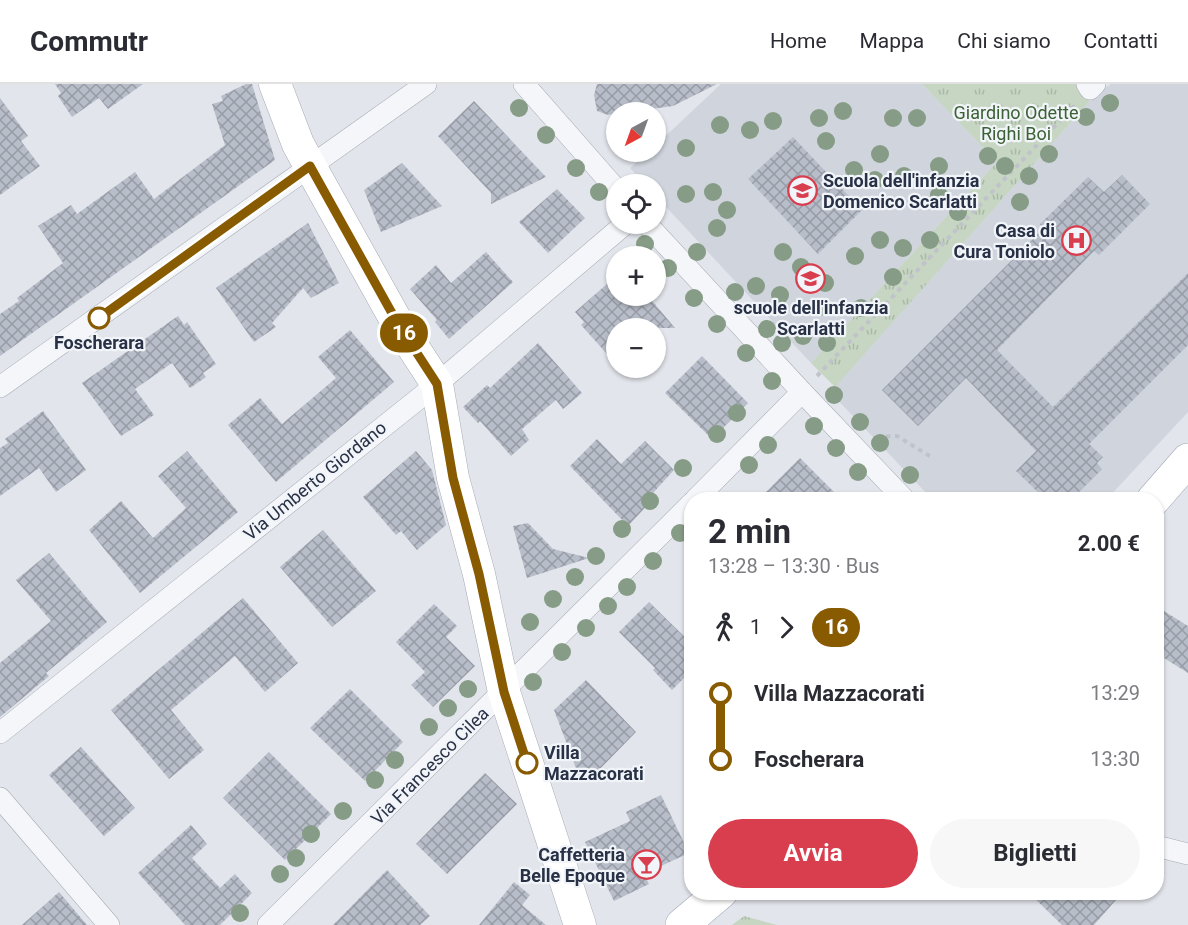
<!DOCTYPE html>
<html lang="it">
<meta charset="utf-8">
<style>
body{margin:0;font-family:Roboto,sans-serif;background:#f7f7f7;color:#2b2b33;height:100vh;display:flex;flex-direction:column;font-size:22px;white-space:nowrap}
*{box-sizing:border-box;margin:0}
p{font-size:20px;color:#7c7c81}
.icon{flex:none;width:33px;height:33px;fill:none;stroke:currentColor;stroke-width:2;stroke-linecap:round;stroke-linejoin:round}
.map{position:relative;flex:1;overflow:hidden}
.details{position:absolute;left:684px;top:408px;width:480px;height:408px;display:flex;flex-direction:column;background:#fff;border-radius:24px;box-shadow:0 2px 4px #0004}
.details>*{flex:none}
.badge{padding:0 12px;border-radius:20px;font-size:21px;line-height:39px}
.needle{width:39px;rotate:221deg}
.tools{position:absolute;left:606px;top:18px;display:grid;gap:12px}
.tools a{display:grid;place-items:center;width:60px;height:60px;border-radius:50%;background:#fff;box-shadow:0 2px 4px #0004;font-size:30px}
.map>.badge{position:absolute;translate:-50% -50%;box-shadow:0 0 0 3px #fff}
.legs{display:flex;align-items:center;gap:9px;height:66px;padding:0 24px;font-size:20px}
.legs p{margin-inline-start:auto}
.headline{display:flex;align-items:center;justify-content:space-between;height:102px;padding:0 24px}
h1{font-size:33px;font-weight:700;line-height:45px}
.cta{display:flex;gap:12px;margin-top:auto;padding:12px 24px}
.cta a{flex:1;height:69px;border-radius:36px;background:#d93e4f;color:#fff;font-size:24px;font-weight:700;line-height:69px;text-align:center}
.cta a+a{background:#f7f7f7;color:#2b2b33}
ul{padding:0 24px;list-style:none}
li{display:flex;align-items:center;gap:21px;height:66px;font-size:22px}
li i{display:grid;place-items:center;width:9px;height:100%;margin:0 8px;background:currentColor}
li i::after{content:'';width:15px;height:15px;margin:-8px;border:4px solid;border-radius:50%;background:#fff}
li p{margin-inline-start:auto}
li:first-child i{background:linear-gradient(#0000 50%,currentColor 0)}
li:last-child i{background:linear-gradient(currentColor 50%,#0000 0)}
header{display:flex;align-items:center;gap:36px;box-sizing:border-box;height:84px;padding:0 30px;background:#fff;border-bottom:2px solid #e1e1e2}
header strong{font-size:28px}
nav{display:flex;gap:33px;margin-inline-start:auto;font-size:21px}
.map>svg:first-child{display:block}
.built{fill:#cfd4dd}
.park{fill:url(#park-tufts)}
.building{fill:url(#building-cross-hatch)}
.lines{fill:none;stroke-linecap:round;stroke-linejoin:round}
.street-casing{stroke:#a6abb6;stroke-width:22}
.secondary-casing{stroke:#a6abb6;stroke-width:33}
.primary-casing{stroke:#a0a8b8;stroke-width:34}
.path{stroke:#c0c3ca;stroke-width:4;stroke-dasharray:4.5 4.5;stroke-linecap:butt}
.street{stroke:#f5f6f9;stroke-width:21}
.secondary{stroke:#fff;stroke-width:32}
.primary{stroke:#fff;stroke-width:33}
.tree{fill:#869c86}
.line-1-casing{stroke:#fff;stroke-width:14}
.line-1{stroke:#885b00;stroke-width:9}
.stop-1-dot{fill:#fff;stroke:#885b00;stroke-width:3}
.labels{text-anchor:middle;stroke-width:4.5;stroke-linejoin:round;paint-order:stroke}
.park-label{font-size:18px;fill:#3b6134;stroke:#f1f4f8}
.poi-label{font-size:18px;font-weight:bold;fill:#283145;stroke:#f1f4f8;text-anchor:end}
.stop-label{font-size:18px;font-weight:bold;fill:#283145;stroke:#f1f4f8}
.street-label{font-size:18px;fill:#283145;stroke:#f1f4f8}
</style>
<header>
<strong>Commutr</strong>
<nav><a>Home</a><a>Mappa</a><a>Chi siamo</a><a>Contatti</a></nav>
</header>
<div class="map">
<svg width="1188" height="841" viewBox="0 0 1188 841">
<defs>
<pattern id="park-tufts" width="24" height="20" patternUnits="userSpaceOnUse" patternTransform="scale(1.5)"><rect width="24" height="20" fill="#c6d6c2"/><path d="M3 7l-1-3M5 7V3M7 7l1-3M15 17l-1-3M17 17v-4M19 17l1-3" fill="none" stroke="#aab8a8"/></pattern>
<pattern id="building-cross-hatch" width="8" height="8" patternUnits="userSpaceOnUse" patternTransform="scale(1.5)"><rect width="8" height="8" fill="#b8bec9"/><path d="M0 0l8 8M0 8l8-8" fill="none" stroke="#969ba5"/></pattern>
</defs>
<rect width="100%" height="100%" fill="#e2e5eb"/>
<g class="built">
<polygon points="721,0 922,0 997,78 811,279 656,112 656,100 645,100 630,84 648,68 656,68 656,61"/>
<polygon points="1111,0 1188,0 1188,328 1107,415 932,415 830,308 1095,11"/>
</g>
<g class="park">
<polygon points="922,0 1087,0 1095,11 835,303 811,279 997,78"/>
<polygon points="744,832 777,841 732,841"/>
</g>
<g class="building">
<polygon points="55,0 143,0 108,25 99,14 72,33 58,12 61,9"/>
<polygon points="246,0 252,0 275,76 0,272 0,230 19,217 17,214 63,179 38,142 71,121 77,130 135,88 154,115 225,61 212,20 223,17 221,12"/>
<polygon points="597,0 717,0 673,22 608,31 597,27 594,11"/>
<polygon points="0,14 28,52 21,57 40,82 0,111"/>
<polygon points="474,17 546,93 491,120 491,109 438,52"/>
<polygon points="793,53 862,126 818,170 748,95"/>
<polygon points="402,79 442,122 381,148 364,106"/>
<polygon points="1122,91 1150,120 1099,171 1094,167 997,266 1053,323 1188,189 1188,261 1089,360 1103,373 1097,379 1102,385 1071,416 1046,416 1016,387 1036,367 966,294 918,342 882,306 1043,145 1040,140 1088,93 1104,108"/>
<polygon points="557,105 585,134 548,169 519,138"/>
<polygon points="308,139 339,199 311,214 303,204 272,239 276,243 254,258 216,204"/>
<polygon points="486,168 513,198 449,255 435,238 437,236 410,205 436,181 451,199"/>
<polygon points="616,192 616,212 648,212 675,244 616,244 616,280 581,241 584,238 575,228"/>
<polygon points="178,232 184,241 187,238 216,280 203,289 206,293 190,304 172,279 135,305 154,331 121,352 82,299"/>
<polygon points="350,246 394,298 276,398 228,341 260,314 282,340 336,294 318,273"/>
<polygon points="538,259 582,309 563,325 556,316 522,345 529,356 511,372 480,337 478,339 463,323 487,301 490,304"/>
<polygon points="702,272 748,319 712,355 665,309"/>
<polygon points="43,327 86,386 56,408 39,384 0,412 0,364 8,359 5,355"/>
<polygon points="597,355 621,380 645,357 674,386 652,410 655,413 628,442 570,382"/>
<polygon points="187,367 238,428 140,509 89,446 121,417 153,454 186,424 158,392"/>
<polygon points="416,367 432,386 446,441 417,466 401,447 396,451 363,413"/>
<polygon points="800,374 842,416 758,416"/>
<polygon points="528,439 553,465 589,474 527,494 513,442"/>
<polygon points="323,446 376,507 332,543 280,483"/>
<polygon points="49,469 107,538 46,589 49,592 0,633 0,579 51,537 16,496"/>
<polygon points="243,514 298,579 265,608 235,572 171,626 204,666 169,695 111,626"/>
<polygon points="649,518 692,560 692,586 672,606 653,586 655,584 619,548"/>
<polygon points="434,520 457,542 446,553 475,582 433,623 411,601 425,588 396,558"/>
<polygon points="1156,522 1188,542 1188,589 1156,569"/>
<polygon points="586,596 636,648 598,687 579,692 554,626"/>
<polygon points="350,605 403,658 365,697 310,644"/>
<polygon points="81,663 135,724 104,752 49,691"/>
<polygon points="269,668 331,730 285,776 223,714"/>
<polygon points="485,689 517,720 447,790 416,760"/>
<polygon points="661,711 689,769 644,790 649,800 614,817 585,758 630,737 626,728"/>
<polygon points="191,741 207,760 192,774 220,804 235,790 252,809 220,841 185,841 138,789"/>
<polygon points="387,786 430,832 420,841 333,841"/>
<polygon points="514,798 530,811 522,821 546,841 479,841"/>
<polygon points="59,808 87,841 22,841"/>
<polygon points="1028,808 1123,808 1094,841 1062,841"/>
</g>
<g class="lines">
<defs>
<g id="street">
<polyline points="524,0 616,105"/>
<polyline points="1087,0 1090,5 1095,0"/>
<polyline points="647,140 802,308 905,416"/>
<polyline points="0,303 426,0"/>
<polyline points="695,416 802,308"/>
<polyline points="0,649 437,300 625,140"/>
<polyline points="0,714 109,841"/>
<polyline points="1156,762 1188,770"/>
<polyline points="268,841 692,419"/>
</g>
<polyline id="secondary" points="275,0 298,60 310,82 398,240 437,300 453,394 479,490 504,608 580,841"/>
<g id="primary">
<polyline points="1153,416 1188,376"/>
<polyline points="682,841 721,808"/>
</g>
</defs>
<use href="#street" class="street-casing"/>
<use href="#secondary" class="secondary-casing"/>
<use href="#primary" class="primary-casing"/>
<g class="path">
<polyline points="817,292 1074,22"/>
<polyline points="877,353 897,352 933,374"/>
</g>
<use href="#street" class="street"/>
<use href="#secondary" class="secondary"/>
<use href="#primary" class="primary"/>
</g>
<g class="tree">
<circle cx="1110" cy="19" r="9"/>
<circle cx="519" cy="24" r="9"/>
<circle cx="843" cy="27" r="9"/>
<circle cx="1086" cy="33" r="9"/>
<circle cx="819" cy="34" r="9"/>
<circle cx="893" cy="34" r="9"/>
<circle cx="917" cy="34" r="9"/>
<circle cx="773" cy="37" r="9"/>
<circle cx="720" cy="41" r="9"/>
<circle cx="750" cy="46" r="9"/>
<circle cx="546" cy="51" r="9"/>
<circle cx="826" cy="57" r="9"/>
<circle cx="686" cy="64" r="9"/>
<circle cx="880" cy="70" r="9"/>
<circle cx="1049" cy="70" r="9"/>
<circle cx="988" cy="72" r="9"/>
<circle cx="939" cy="82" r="9"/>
<circle cx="1005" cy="82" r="9"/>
<circle cx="576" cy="84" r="9"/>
<circle cx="854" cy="86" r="9"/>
<circle cx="904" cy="92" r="9"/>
<circle cx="1029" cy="92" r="9"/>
<circle cx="875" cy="96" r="9"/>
<circle cx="599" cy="108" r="9"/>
<circle cx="713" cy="108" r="9"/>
<circle cx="686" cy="110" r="9"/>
<circle cx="939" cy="111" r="9"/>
<circle cx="1020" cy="118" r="9"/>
<circle cx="727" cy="126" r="9"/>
<circle cx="958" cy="128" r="9"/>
<circle cx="717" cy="144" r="9"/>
<circle cx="880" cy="156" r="9"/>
<circle cx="930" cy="156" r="9"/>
<circle cx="645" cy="160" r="9"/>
<circle cx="903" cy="164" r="9"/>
<circle cx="697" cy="168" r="9"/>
<circle cx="783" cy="168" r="9"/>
<circle cx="855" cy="172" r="9"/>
<circle cx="801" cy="183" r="9"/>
<circle cx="668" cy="184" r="9"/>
<circle cx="893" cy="193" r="9"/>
<circle cx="825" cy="199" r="9"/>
<circle cx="756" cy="202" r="9"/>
<circle cx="735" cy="208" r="9"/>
<circle cx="780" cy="211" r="9"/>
<circle cx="694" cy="214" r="9"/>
<circle cx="820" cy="223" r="9"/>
<circle cx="861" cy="224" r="9"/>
<circle cx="717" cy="240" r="9"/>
<circle cx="767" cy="245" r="9"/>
<circle cx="803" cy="252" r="9"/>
<circle cx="782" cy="259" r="9"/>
<circle cx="827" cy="259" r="9"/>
<circle cx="746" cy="269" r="9"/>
<circle cx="772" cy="297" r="9"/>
<circle cx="834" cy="311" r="9"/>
<circle cx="737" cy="329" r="9"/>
<circle cx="860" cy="338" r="9"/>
<circle cx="814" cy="342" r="9"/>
<circle cx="717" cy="350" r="9"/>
<circle cx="880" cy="359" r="9"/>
<circle cx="768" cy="361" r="9"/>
<circle cx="836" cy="364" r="9"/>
<circle cx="749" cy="381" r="9"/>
<circle cx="683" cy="384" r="9"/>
<circle cx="858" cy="388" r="9"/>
<circle cx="910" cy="391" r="9"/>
<circle cx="650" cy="417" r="9"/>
<circle cx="622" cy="445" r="9"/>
<circle cx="680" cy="449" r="9"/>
<circle cx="596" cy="472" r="9"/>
<circle cx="653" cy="477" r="9"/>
<circle cx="575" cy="493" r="9"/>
<circle cx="627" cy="503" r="9"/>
<circle cx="553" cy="515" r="9"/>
<circle cx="608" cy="522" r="9"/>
<circle cx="530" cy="538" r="9"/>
<circle cx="586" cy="544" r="9"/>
<circle cx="562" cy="568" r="9"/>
<circle cx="533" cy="598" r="9"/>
<circle cx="468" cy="605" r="9"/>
<circle cx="448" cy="624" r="9"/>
<circle cx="429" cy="643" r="9"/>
<circle cx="395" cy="676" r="9"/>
<circle cx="375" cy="696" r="9"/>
<circle cx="343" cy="727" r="9"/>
<circle cx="311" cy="750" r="9"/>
<circle cx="296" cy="774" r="9"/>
<circle cx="280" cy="790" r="9"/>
<circle cx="240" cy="829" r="9"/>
</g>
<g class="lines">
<defs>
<polyline id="line-1" points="99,234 310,82 398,240 437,300 453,394 479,490 504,608 527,679"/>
</defs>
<use href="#line-1" class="line-1-casing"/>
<use href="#line-1" class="line-1"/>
</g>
<defs>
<symbol id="school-ring" viewBox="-11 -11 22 22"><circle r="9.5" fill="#f1f4f8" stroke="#d93e4f" stroke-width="1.5"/><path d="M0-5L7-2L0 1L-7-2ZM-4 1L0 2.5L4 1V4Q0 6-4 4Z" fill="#d93e4f"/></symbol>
<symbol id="hospital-ring" viewBox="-11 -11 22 22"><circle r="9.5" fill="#f1f4f8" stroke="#d93e4f" stroke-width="1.5"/><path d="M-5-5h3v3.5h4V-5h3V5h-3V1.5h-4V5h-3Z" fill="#d93e4f"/></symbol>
<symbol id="bar-ring" viewBox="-11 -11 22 22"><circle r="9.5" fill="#f1f4f8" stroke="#d93e4f" stroke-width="1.5"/><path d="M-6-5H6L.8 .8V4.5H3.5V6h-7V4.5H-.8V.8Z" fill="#d93e4f"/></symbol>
</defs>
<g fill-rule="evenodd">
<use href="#school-ring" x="786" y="90" width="33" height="33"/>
<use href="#hospital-ring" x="1060" y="140" width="33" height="33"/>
<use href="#school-ring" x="794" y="178" width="33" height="33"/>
<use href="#bar-ring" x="630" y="764" width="33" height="33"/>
</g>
<g class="stop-1-dot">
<circle cx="99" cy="234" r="10"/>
<circle cx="527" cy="679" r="10"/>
</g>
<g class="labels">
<g class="park-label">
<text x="1016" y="35">Giardino Odette<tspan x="1016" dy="21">Righi Boi</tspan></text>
</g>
<g class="poi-label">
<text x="823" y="103" text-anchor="start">Scuola dell'infanzia<tspan x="823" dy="21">Domenico Scarlatti</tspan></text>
<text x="1055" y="153">Casa di<tspan x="1055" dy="21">Cura Toniolo</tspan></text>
<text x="811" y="230" text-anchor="middle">scuole dell'infanzia<tspan x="811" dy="21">Scarlatti</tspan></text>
<text x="625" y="777">Caffetteria<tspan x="625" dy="21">Belle Epoque</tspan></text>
</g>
<g class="stop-label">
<text x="99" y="265">Foscherara</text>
<text x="544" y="675" text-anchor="start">Villa<tspan x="544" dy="21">Mazzacorati</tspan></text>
</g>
<g class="street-label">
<text transform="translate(315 397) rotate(-39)" y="6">Via Umberto Giordano</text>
<text transform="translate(430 682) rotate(-45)" y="6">Via Francesco Cilea</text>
</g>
</g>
</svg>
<div class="tools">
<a><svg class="needle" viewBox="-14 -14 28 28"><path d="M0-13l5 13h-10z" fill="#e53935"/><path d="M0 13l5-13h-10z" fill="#7c7c81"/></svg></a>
<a><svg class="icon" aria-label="locate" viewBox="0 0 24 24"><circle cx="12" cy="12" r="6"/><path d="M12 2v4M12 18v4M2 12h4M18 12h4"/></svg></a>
<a>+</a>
<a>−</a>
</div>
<b class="badge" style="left:404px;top:249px;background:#885b00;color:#fff">16</b>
<section class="details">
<div class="headline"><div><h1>2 min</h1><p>13:28 – 13:30 · Bus</p></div><b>2.00 €</b></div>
<div class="legs"><svg class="icon" aria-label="walk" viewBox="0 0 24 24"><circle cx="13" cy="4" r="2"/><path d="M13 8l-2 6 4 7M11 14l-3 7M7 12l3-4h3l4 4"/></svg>1<svg class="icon" aria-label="forward" viewBox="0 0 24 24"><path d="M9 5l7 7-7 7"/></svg><b class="badge" style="background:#885b00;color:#fff">16</b></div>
<ul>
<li><i style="color:#885b00"></i><b>Villa Mazzacorati</b><p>13:29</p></li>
<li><i style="color:#885b00"></i><b>Foscherara</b><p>13:30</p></li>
</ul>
<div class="cta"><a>Avvia</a><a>Biglietti</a></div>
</section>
</div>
